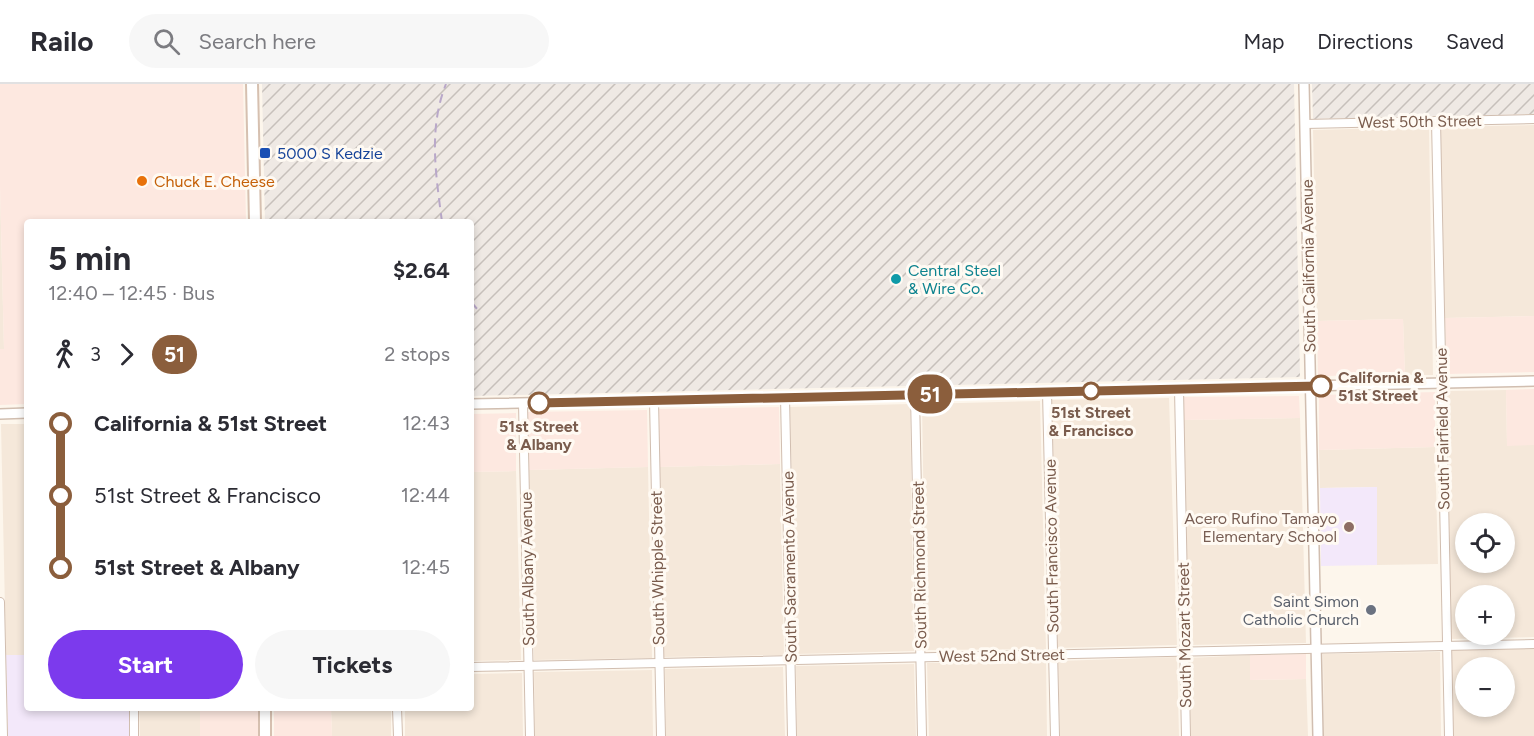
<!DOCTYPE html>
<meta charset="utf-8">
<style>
body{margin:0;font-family:Figtree,sans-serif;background:#f7f7f7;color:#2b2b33;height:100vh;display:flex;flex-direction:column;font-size:22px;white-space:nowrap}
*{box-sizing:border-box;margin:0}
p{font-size:20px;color:#7c7c81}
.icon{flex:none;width:33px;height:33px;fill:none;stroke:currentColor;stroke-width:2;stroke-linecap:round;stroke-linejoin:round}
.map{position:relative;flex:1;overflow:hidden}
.drawer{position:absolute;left:24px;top:135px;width:450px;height:492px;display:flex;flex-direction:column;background:#fff;border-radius:6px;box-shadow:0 3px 9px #0003}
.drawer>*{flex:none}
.badge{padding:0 12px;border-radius:20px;font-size:21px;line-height:39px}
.controls{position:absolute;left:1455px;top:429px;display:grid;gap:12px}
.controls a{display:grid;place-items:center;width:60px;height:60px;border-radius:50%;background:#fff;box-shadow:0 3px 9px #0003;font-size:30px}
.map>.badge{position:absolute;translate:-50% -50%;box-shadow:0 0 0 3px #fff}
.legs{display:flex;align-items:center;gap:9px;height:66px;padding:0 24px;font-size:20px}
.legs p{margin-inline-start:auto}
.overview{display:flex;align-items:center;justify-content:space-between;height:102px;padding:0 24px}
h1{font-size:33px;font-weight:700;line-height:45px}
.primary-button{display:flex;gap:12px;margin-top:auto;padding:12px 24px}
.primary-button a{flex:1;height:69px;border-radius:36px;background:#7c3aed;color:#fff;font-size:24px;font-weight:700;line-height:69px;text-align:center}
.primary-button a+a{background:#f7f7f7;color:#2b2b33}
ul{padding:0 24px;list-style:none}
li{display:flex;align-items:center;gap:21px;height:72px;font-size:22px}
li i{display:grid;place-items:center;width:9px;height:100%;margin:0 8px;background:currentColor}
li i::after{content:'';width:15px;height:15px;margin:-8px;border:4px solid;border-radius:50%;background:#fff}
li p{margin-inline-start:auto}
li:first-child i{background:linear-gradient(#0000 50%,currentColor 0)}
li:last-child i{background:linear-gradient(currentColor 50%,#0000 0)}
header{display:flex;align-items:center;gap:36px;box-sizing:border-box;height:84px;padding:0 30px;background:#fff;border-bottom:2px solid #e1e1e2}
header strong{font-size:28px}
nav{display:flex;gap:33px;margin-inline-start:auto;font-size:21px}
.search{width:420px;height:54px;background:#f7f7f7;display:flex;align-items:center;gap:15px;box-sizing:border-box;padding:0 21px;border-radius:33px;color:#7c7c81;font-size:22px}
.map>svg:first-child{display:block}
.residential{fill:#f5e8da;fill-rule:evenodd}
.commercial{fill:#fde8e0}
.industrial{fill:url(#industrial-furrows)}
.education{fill:#f3e8fa}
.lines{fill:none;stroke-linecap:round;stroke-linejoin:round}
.minor-casing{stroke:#d1beb0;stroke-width:10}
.tertiary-casing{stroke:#d1beb0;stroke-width:12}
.secondary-casing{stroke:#d6c0b0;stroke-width:14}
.minor{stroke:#fff;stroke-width:8}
.tertiary{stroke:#fff;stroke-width:9}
.secondary{stroke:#fff;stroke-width:10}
.rail{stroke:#b9a8c9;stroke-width:2;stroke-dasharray:9 6;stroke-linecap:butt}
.line-1-casing{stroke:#fff;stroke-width:14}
.line-1{stroke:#8b5e3c;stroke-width:9}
.transit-dot{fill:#1a4fb4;stroke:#fffaf3;stroke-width:2}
.food-dot{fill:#e8710a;stroke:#fffaf3;stroke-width:2}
.culture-dot{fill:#0f9aa8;stroke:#fffaf3;stroke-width:2}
.stop-1-dot{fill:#fff;stroke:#8b5e3c;stroke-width:3}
.education-dot{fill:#8d6e63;stroke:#fffaf3;stroke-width:2}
.worship-dot{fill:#6b7280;stroke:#fffaf3;stroke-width:2}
.labels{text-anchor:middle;stroke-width:6;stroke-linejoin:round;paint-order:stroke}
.street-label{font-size:16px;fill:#7a5c4d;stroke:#fffaf3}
.transit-label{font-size:16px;fill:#164399;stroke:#fffaf3;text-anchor:start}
.food-label{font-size:16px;fill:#c56008;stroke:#fffaf3;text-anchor:start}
.culture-label{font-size:16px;fill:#0d838f;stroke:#fffaf3;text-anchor:start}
.stop-label{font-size:16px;font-weight:bold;fill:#7a5c4d;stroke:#fffaf3}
.education-label{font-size:16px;fill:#785e54;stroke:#fffaf3;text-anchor:end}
.worship-label{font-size:16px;fill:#5b616d;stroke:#fffaf3;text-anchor:end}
</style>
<header>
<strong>Railo</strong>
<div class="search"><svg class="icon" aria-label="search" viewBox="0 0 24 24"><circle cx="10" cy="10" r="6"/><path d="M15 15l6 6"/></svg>Search here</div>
<nav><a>Map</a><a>Directions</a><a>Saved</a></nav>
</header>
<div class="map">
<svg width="1534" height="652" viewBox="0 0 1534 652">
<defs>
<pattern id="industrial-furrows" width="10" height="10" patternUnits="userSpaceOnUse" patternTransform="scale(1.5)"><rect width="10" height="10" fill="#efe9e4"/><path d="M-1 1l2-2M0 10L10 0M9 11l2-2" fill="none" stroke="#c7c0bb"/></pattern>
</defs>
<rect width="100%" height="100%" fill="#fdf6ec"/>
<g class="residential">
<polygon points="1534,41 1534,232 1445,234 1440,43"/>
<polygon points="1429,43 1433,291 1405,291 1403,235 1317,237 1313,46"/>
<polygon points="0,102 4,265 0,265"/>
<path d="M1506,306L1507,361H1534V553L1451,555L1447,307ZM1466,440H1504V478H1466ZM1466,512H1504V550H1466Z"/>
<polygon points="1169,314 1177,561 1058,564 1052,316"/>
<polygon points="1040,317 1046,565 926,566 922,320"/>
<polygon points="910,320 914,567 796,570 790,323"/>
<polygon points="1300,334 1306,559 1189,561 1184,336"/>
<polygon points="1,340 27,340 27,571 6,571"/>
<polygon points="1435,363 1438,480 1377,481 1376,403 1320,404 1319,366"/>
<polygon points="780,380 784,571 664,573 660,383"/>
<polygon points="648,383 652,574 534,576 529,386"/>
<polygon points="516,387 521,576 471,577 471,388"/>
<path d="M1534,564V652H1453L1451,566ZM1466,584H1504V622H1466Z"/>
<polygon points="1440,568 1441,652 1324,652 1323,570"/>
<polygon points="1250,571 1250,596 1306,595 1308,652 1191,652 1189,574"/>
<polygon points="1177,573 1179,652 1060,652 1058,577"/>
<polygon points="1046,577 1047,652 929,652 927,579"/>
<polygon points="914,580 916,652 797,652 796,582"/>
<polygon points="783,583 785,652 666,652 665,585"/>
<polygon points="652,586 653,652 535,652 534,588"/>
<polygon points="522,589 523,652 405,652 405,624 471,624 471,590"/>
<polygon points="139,624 200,624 200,652 140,652"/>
<polygon points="331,624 391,624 391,652 332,652"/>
</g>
<g class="commercial">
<polygon points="0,0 243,0 246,138 27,138 27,320 0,321 0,265 4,265 0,102"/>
<polygon points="1534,232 1534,288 1447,290 1445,234"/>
<polygon points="1403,235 1405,291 1318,292 1317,237"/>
<polygon points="1534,305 1534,361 1507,362 1506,306"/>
<polygon points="1435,308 1435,363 1319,366 1319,311"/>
<polygon points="1299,312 1300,334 1184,336 1184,313"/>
<polygon points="779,323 780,380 660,383 658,325"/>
<polygon points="647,326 648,383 529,386 527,328"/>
<polygon points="516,329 516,387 471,388 471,330"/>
<polygon points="1306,570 1306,595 1250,596 1250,571"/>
<rect x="200" y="624" width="58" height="28"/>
<polygon points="274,624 331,624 332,652 274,652"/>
</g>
<g class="industrial">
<polygon points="262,0 1294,0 1300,293 471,312 471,138 265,138"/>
<polygon points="1312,0 1534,0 1534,30 1313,35"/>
</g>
<g class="education">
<polygon points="1377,403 1377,481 1321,482 1320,404"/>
<polygon points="6,571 27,571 27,624 129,624 130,652 8,652"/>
</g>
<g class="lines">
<defs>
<g id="minor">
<polyline points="1436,37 1449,652"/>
<polyline points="1305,40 1534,35"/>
<polyline points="1179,305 1186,652"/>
<polyline points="1047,308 1055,652"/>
<polyline points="915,311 922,652"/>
<polyline points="785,313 792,652"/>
<polyline points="654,316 661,652"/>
<polyline points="523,319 530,652"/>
<polyline points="0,518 3,652"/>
<polyline points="471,583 1534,560"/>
<polyline points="134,624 134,652"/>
<polyline points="397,624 398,652"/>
</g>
<g id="tertiary">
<polyline points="1304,0 1318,652"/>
<polyline points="471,320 1534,297"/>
<polyline points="0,330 27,329"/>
</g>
<g id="secondary">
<polyline points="252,0 255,138"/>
<polyline points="265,624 265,652"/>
</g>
</defs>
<use href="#minor" class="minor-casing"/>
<use href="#tertiary" class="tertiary-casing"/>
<use href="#secondary" class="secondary-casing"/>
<use href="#minor" class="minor"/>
<use href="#tertiary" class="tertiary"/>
<use href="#secondary" class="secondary"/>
<g class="rail">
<path d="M442,138C436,91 428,45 446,0"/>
<polyline points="471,218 478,226"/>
</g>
</g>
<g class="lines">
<defs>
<polyline id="line-1" points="539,319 1321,302"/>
</defs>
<use href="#line-1" class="line-1-casing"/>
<use href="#line-1" class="line-1"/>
</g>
<rect class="transit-dot" x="259" y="63" width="12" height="12" rx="3"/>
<circle class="food-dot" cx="142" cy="97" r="6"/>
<circle class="culture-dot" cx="896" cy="195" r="6"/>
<g class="stop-1-dot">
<circle cx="1321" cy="302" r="10"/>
<circle cx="1091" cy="307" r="8"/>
<circle cx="539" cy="319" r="10"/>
</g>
<circle class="education-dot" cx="1349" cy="443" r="6"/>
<circle class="worship-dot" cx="1371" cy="526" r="6"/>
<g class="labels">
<g class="street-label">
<text transform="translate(1420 37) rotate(-1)" y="6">West 50th Street</text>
<text transform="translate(1308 182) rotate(-91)" y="6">South California Avenue</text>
<text transform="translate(1442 345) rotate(-91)" y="6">South Fairfield Avenue</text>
<text transform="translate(1051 462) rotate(-91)" y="6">South Francisco Avenue</text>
<text transform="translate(919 481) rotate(-91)" y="6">South Richmond Street</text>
<text transform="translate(789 483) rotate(-91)" y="6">South Sacramento Avenue</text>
<text transform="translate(657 484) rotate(-91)" y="6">South Whipple Street</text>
<text transform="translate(527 485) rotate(-91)" y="6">South Albany Avenue</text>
<text transform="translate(1184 551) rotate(-91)" y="6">South Mozart Street</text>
<text transform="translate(1002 571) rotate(-1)" y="6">West 52nd Street</text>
</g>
<g class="transit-label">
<text x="277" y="75">5000 S Kedzie</text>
</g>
<g class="food-label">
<text x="154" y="103">Chuck E. Cheese</text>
</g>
<g class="culture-label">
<text x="908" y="192">Central Steel<tspan x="908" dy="18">&amp; Wire Co.</tspan></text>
</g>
<g class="stop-label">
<text x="1338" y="299" text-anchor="start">California &amp;<tspan x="1338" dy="18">51st Street</tspan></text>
<text x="1091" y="334">51st Street<tspan x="1091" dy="18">&amp; Francisco</tspan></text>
<text x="539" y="348">51st Street<tspan x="539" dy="18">&amp; Albany</tspan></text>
</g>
<g class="education-label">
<text x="1337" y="440">Acero Rufino Tamayo<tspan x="1337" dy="18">Elementary School</tspan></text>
</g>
<g class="worship-label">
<text x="1359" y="523">Saint Simon<tspan x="1359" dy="18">Catholic Church</tspan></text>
</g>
</g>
</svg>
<div class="controls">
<a><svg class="icon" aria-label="locate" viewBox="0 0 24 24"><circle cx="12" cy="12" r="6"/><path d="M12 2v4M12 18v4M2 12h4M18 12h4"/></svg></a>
<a>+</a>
<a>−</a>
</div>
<b class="badge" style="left:930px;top:310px;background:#8b5e3c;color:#fff">51</b>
<section class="drawer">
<div class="overview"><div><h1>5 min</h1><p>12:40 – 12:45 · Bus</p></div><b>$2.64</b></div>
<div class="legs"><svg class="icon" aria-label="walk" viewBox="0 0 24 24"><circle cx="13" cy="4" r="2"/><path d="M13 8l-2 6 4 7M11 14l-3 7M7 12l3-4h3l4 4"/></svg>3<svg class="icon" aria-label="forward" viewBox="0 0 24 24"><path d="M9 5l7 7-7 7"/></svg><b class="badge" style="background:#8b5e3c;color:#fff">51</b><p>2 stops</p></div>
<ul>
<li><i style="color:#8b5e3c"></i><b>California &amp; 51st Street</b><p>12:43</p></li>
<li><i style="color:#8b5e3c"></i><span>51st Street &amp; Francisco</span><p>12:44</p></li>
<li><i style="color:#8b5e3c"></i><b>51st Street &amp; Albany</b><p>12:45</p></li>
</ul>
<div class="primary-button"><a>Start</a><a>Tickets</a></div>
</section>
</div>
